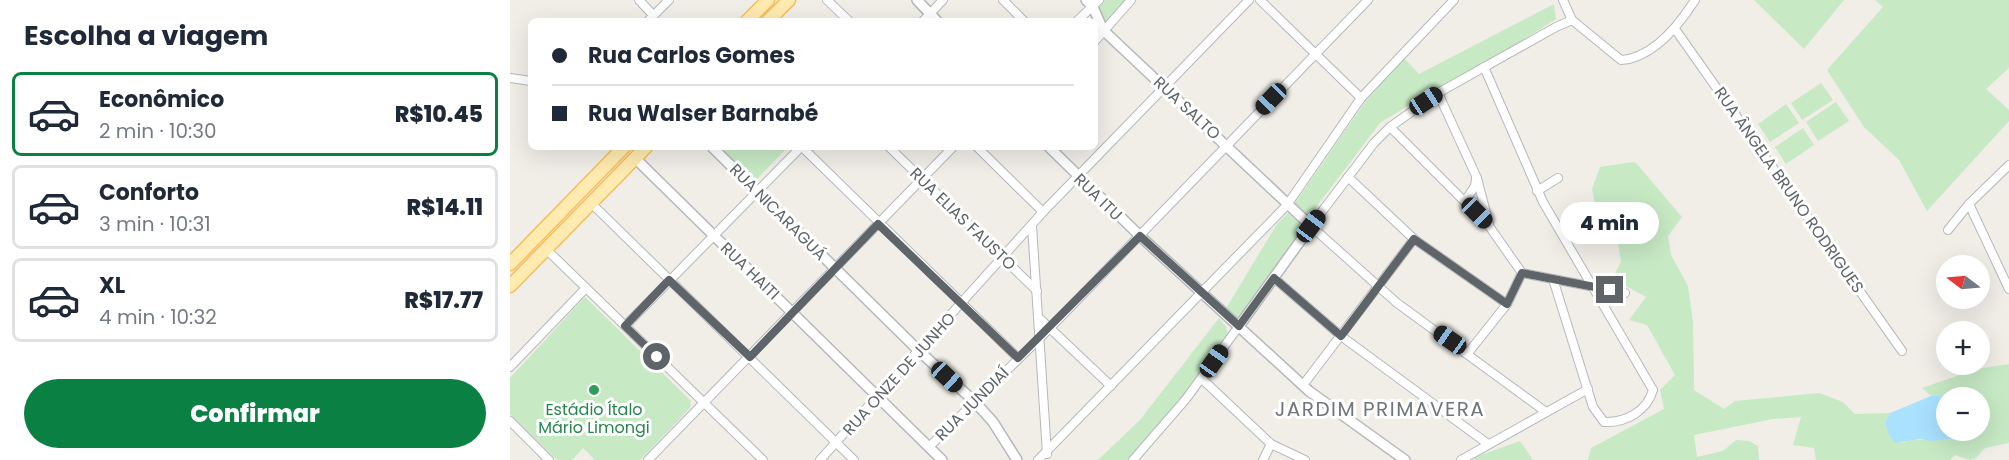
<!DOCTYPE html>
<html lang="pt">
<meta charset="utf-8">
<style>
body{margin:0;font-family:Poppins,sans-serif;background:#f6f6f7;color:#1f2937;height:100vh;display:flex;flex-direction:column;font-size:22px;white-space:nowrap}
*{box-sizing:border-box;margin:0}
p{font-size:20px;color:#747a83}
.icon{flex:none;width:33px;height:33px;fill:none;stroke:currentColor;stroke-width:2;stroke-linecap:round;stroke-linejoin:round}
.map{position:relative;flex:1;overflow:hidden}
.side{display:flex;flex-direction:column;background:#fff;width:510px}
.side>*{flex:none}
.guide{position:absolute;left:18px;top:18px;width:570px;height:132px;border-radius:9px;box-shadow:0 6px 24px #0002;display:grid;align-content:center;height:132px;padding:0 24px;background:#fff}
.needle{width:39px;rotate:286deg}
.controls{position:absolute;left:1426px;top:255px;display:grid;gap:12px}
.controls a{display:grid;place-items:center;width:54px;height:54px;border-radius:50%;background:#fff;box-shadow:0 6px 24px #0002;font-size:30px}
.end{position:absolute;width:27px;height:27px;margin:-14px;border:8px solid #5f6468;background:#fff;box-shadow:0 0 0 3px #fff}
.from{border-radius:50%}
.bubble{position:absolute;height:42px;border-radius:21px;background:#fff;box-shadow:0 6px 24px #0002;font-size:20px;font-weight:800;line-height:42px;text-align:center}
.car{position:absolute;width:18px;height:36px;margin:-18px -9px;border-radius:8px;box-shadow:0 0 4px 2px #0007;background:linear-gradient(#222 24%,#8ab4d8 0 40%,#222 0 76%,#8ab4d8 0 86%,#222 0)}
.guide b{display:flex;align-items:center;gap:21px;height:57px;font-size:22px}
.guide b+b{border-top:2px solid #e0e1e3}
.guide i{width:15px;height:15px;background:#1f2937}
ul{padding:0;list-style:none}
li{display:flex;align-items:center;gap:18px;height:84px;margin:0 12px 9px;padding:0 12px;border:3px solid #e0e1e3;border-radius:9px}
li div{flex:1}
li b{display:block;font-size:22px}
li em{font-style:normal;font-weight:800}
li.selected{border-color:#0b8043}
li>.icon{width:54px;height:54px;stroke-width:1.5}
h2{padding:0 24px;font-size:27px;line-height:72px}
.primary-button{display:flex;gap:12px;margin-top:auto;padding:12px 24px}
.primary-button a{flex:1;height:69px;border-radius:36px;background:#0b8043;color:#fff;font-size:24px;font-weight:800;line-height:69px;text-align:center}
main{display:flex;flex:1;min-height:0}
.map>svg:first-child{display:block}
</style>
<main>
<section class="side">
<h2>Escolha a viagem</h2>
<ul>
<li class="selected"><svg class="icon" aria-label="car" viewBox="0 0 24 24"><path d="M5 17H2v-5l4-1 3-4h7l3 4 3 1v5h-3M9 17h6M6 11h13"/><circle cx="7" cy="17" r="2"/><circle cx="17" cy="17" r="2"/></svg><div><b>Econômico</b><p>2 min · 10:30</p></div><em>R$10.45</em></li>
<li><svg class="icon" aria-label="car" viewBox="0 0 24 24"><path d="M5 17H2v-5l4-1 3-4h7l3 4 3 1v5h-3M9 17h6M6 11h13"/><circle cx="7" cy="17" r="2"/><circle cx="17" cy="17" r="2"/></svg><div><b>Conforto</b><p>3 min · 10:31</p></div><em>R$14.11</em></li>
<li><svg class="icon" aria-label="car" viewBox="0 0 24 24"><path d="M5 17H2v-5l4-1 3-4h7l3 4 3 1v5h-3M9 17h6M6 11h13"/><circle cx="7" cy="17" r="2"/><circle cx="17" cy="17" r="2"/></svg><div><b>XL</b><p>4 min · 10:32</p></div><em>R$17.77</em></li>
</ul>
<div class="primary-button"><a>Confirmar</a></div>
</section>
<div class="map">
<svg width="1499" height="460" viewBox="0 0 1499 460">
<rect width="100%" height="100%" fill="#f1eee8"/>
<g fill="#c7e9c4">
<path d="M589,0H621L593,30L583,7Z"/>
<path d="M1244,0H1334L1294,49Z"/>
<path d="M1365,0H1499V68L1476,89L1499,110V121L1417,211L1389,160L1354,127L1317,70L1373,7Z"/>
<path d="M1044,4L1046,19L986,57L919,93L870,123L798,218L783,206L855,102L894,58L909,74Z"/>
<path d="M1311,83L1323,100L1292,120L1281,103Z"/>
<path d="M1326,102L1339,121L1308,141L1296,122Z"/>
<path d="M1276,104L1289,123L1260,142L1248,124Z"/>
<path d="M1293,128L1304,145L1276,164L1265,147Z"/>
<path d="M210,147H278L245,181Z"/>
<path d="M1123,162L1126,163L1172,217L1158,236L1161,255L1178,286L1183,322L1184,390L1214,409L1225,401L1309,393L1333,402L1345,414L1380,413L1375,422L1391,443C1408,437 1425,442 1443,439L1447,434L1446,431L1470,430V398H1437V400L1433,396H1421L1412,388L1467,369L1499,364V443L1475,448L1466,458L1460,460L1445,455L1440,460H1306L1304,448L1283,445L1291,417L1263,419L1184,435L1187,457L1213,451L1226,440L1239,441L1248,446L1249,460H1078L1081,448L1154,409L1150,390L1165,375L1137,325L1119,320L1136,297L1114,285L1105,273L1111,262L1106,230L1087,215L1082,189L1090,167Z"/>
<path d="M778,213L791,225V233L731,317L725,318L715,310L767,224Z"/>
<path d="M75,297L181,401L180,408L130,460H85L73,448L62,460H47L0,414V378Z"/>
<path d="M709,318L716,327L718,336C687,379 656,422 618,460H588L630,420Z"/>
<path d="M1010,441L1023,460H963L968,456Z"/>
</g>
<path fill="#aae1ff" d="M1421,396H1433L1437,400V430L1446,431L1447,434L1443,439L1421,441L1410,439L1385,443L1379,435L1375,422L1380,413Z"/>
<g fill="none" stroke-linecap="round" stroke-linejoin="round">
<g stroke="#b5b8bc" stroke-width="10">
<g id="minor">
<path d="M129,0L143,15"/>
<path d="M317,0L339,21"/>
<path d="M493,0L514,21"/>
<path d="M750,0L851,98"/>
<path d="M1053,0L1062,20L1111,60C1143,58 1169,25 1185,0"/>
<path d="M138,21L159,0"/>
<path d="M413,21L433,0"/>
<path d="M567,21L589,0"/>
<path d="M1165,29L1392,351"/>
<path d="M585,41L621,0"/>
<path d="M974,67L1033,202L1143,390C1137,411 1116,423 1094,422L1083,407L1043,279"/>
<path d="M0,78L21,81"/>
<path d="M928,93L967,178L979,224"/>
<path d="M880,127L979,226L1012,273"/>
<path d="M292,147L508,358"/>
<path d="M379,147L527,291"/>
<path d="M467,147L533,212"/>
<path d="M838,177L904,239L997,304"/>
<path d="M1027,191L1048,178"/>
<path d="M955,201L965,186L966,179"/>
<path d="M81,203L344,460"/>
<path d="M1459,204L1499,289"/>
<path d="M522,226L537,454"/>
<path d="M1438,230L1459,204L1499,165"/>
<path d="M36,249L253,460"/>
<path d="M1012,273L1115,293"/>
<path d="M764,278L831,336L978,444"/>
<path d="M528,317L601,386"/>
<path d="M115,326L291,147"/>
<path d="M958,353L997,304L1012,273"/>
<path d="M0,367L76,288"/>
<path d="M692,379L761,444L795,460"/>
<path d="M793,385L904,239"/>
<path d="M1036,412L887,303L801,226L864,143L880,127L928,93L1046,27L1062,20"/>
<path d="M0,421L39,460"/>
<path d="M419,447L539,329L858,0"/>
<path d="M138,460L443,147"/>
<path d="M310,460L533,212L739,0"/>
<path d="M528,460L777,205L851,98L944,0"/>
<path d="M623,460L676,399L729,326"/>
<path d="M753,460L761,444"/>
<path d="M951,460L1078,389"/>
</g>
</g>
<g stroke="#b5b8bc" stroke-width="12">
<g id="tertiary">
<path d="M407,0L427,21"/>
<path d="M576,0L583,7L593,30L801,226L729,326"/>
<path d="M202,147L409,351L465,402L483,422L507,460"/>
<path d="M539,147L630,236L799,391L895,460"/>
<path d="M125,158L432,460"/>
</g>
</g>
<g stroke="#f7be5b" stroke-width="15">
<g id="primary">
<path d="M237,21L258,0"/>
<path d="M258,21L279,0"/>
<path d="M0,264L114,147"/>
<path d="M0,286L136,147"/>
</g>
</g>
<use href="#minor" stroke="#fff" stroke-width="8"/>
<use href="#tertiary" stroke="#fff" stroke-width="9"/>
<use href="#primary" stroke="#ffebaf" stroke-width="12"/>
</g>
<g fill="none" stroke-linecap="round" stroke-linejoin="round">
<path stroke="#5f6468" stroke-width="8" d="M147,357L115,326L159,280L240,357L368,224L508,358L630,236L729,326L764,278L831,336L904,239L997,304L1012,273L1100,290"/>
</g>
<circle fill="#2e9e5b" stroke="#fff" stroke-width="2" cx="84" cy="390" r="6"/>
<g text-anchor="middle" dominant-baseline="central" stroke-width="6" stroke-linejoin="round" paint-order="stroke">
<g font-size="16" fill="#5f6468" stroke="#fff">
<text transform="translate(677 108) rotate(43)">RUA SALTO</text>
<text transform="translate(1279 190) rotate(55)">RUA ÂNGELA BRUNO RODRIGUES</text>
<text transform="translate(588 197) rotate(44)">RUA ITU</text>
<text transform="translate(268 212) rotate(45)">RUA NICARAGUÁ</text>
<text transform="translate(453 219) rotate(44)">RUA ELIAS FAUSTO</text>
<text transform="translate(240 271) rotate(44)">RUA HAITI</text>
<text transform="translate(389 374) rotate(-48)">RUA ONZE DE JUNHO</text>
<text transform="translate(462 404) rotate(-45)">RUA JUNDIAÍ</text>
</g>
<g font-size="16" fill="#27864d" stroke="#fff">
<text x="84" y="409">Estádio Ítalo<tspan x="84" dy="18">Mário Limongi</tspan></text>
</g>
<g font-size="20" letter-spacing="1.5" fill="#70767a" stroke="#fff">
<text x="870" y="409">JARDIM PRIMAVERA</text>
</g>
</g>
</svg>
<div class="controls">
<a><svg class="needle" viewBox="-14 -14 28 28"><path d="M0-13l5 13h-10z" fill="#e53935"/><path d="M0 13l5-13h-10z" fill="#747a83"/></svg></a>
<a>+</a>
<a>−</a>
</div>
<i class="end from" style="left:147px;top:357px"></i>
<i class="end" style="left:1100px;top:290px"></i>
<div class="bubble" style="left:1050px;top:202px;width:99px">4 min</div>
<i class="car" style="left:761px;top:99px;rotate:224deg"></i>
<i class="car" style="left:916px;top:101px;rotate:57deg"></i>
<i class="car" style="left:967px;top:213px;rotate:135deg"></i>
<i class="car" style="left:801px;top:226px;rotate:37deg"></i>
<i class="car" style="left:940px;top:340px;rotate:305deg"></i>
<i class="car" style="left:704px;top:361px;rotate:35deg"></i>
<i class="car" style="left:437px;top:377px;rotate:133deg"></i>
<div class="guide">
<b><i class="from"></i>Rua Carlos Gomes</b>
<b><i></i>Rua Walser Barnabé</b>
</div>
</div>
</main>
